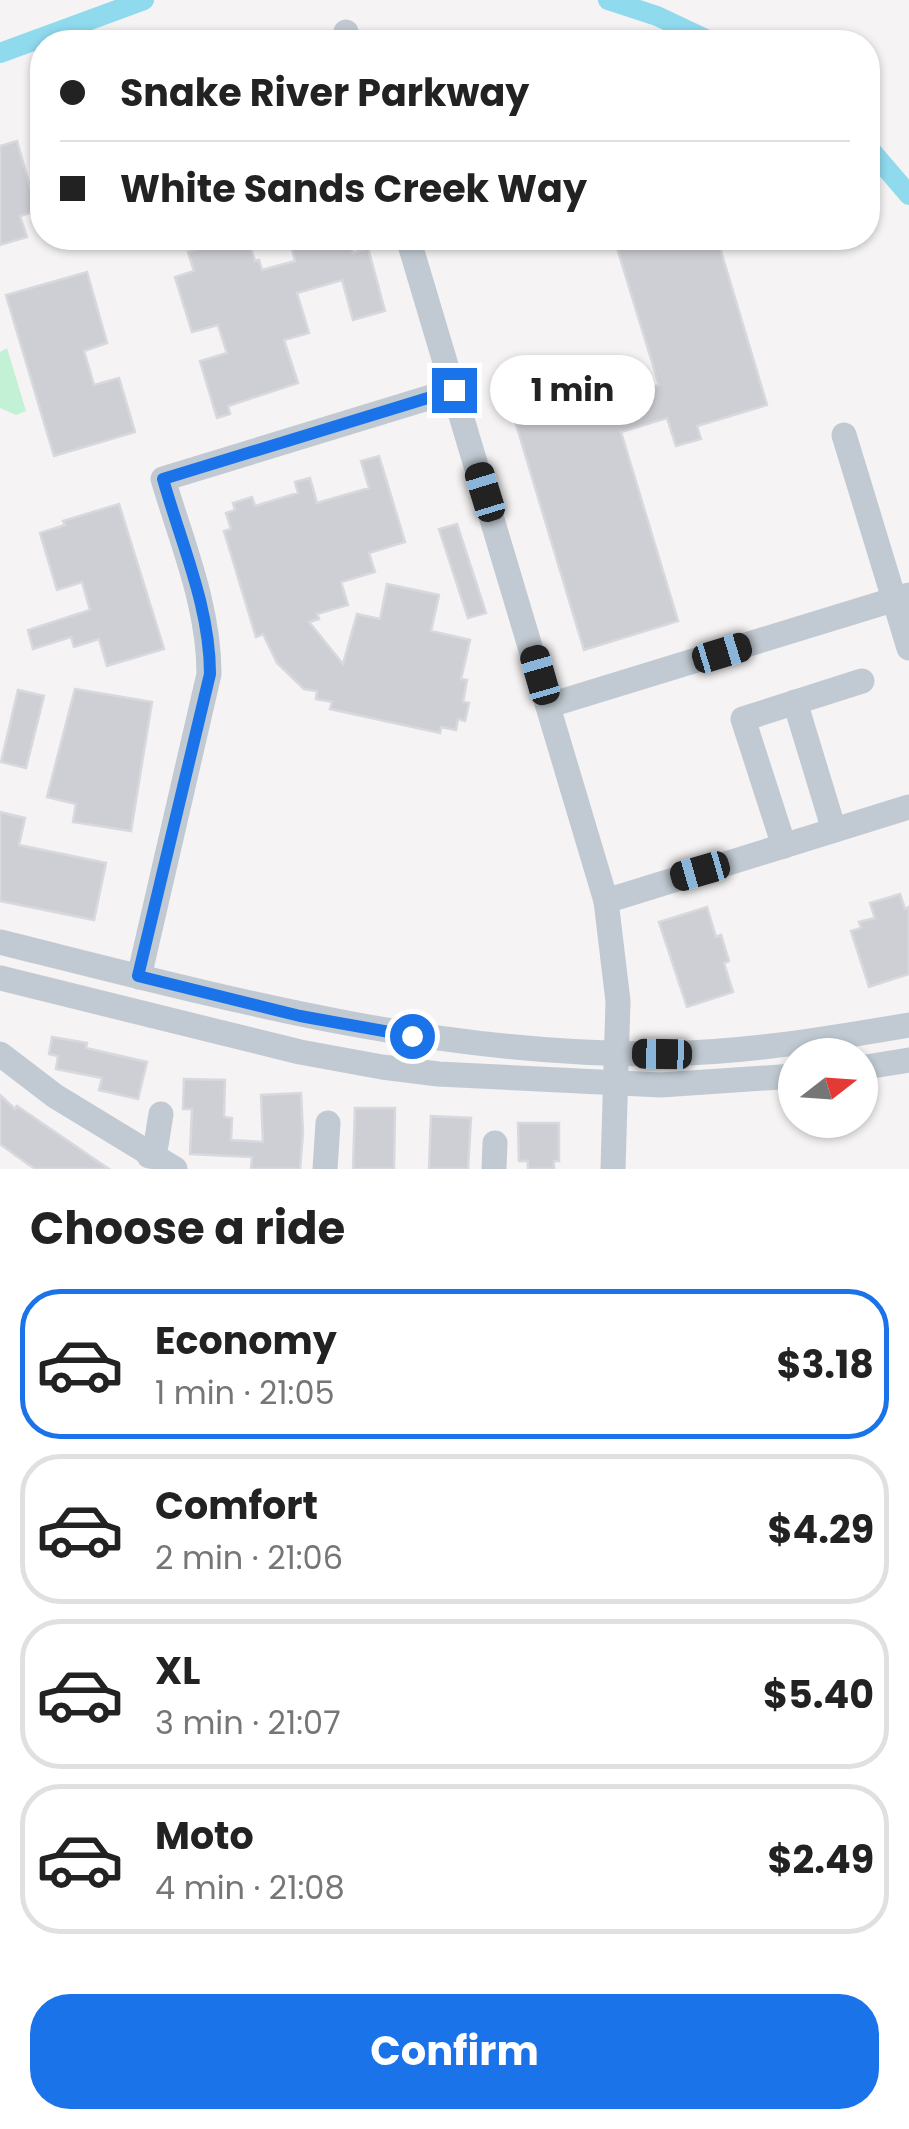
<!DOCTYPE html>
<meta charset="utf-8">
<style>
body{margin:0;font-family:Poppins,sans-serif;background:#f6f6f6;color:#222;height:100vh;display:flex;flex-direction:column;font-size:38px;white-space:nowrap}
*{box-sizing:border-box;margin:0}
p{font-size:32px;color:#767676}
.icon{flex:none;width:55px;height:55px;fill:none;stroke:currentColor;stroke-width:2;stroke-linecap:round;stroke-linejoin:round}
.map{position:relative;height:1169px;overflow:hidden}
.panel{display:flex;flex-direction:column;background:#fff;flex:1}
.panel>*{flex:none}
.guide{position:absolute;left:30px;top:30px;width:850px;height:220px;border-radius:40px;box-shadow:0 2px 8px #0004;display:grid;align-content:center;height:220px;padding:0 30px;background:#fff}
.needle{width:65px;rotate:73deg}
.buttons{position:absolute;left:778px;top:1038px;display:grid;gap:20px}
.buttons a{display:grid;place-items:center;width:100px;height:100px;border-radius:50%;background:#fff;box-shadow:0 2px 8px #0004;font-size:50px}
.end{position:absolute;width:45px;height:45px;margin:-22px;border:12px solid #1a73e8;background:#fff;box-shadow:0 0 0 5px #fff}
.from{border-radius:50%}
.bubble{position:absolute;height:70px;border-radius:35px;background:#fff;box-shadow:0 2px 8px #0004;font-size:32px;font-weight:700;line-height:70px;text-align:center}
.car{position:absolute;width:30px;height:60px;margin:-30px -15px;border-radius:12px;box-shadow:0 0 8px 2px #0007;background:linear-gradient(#222 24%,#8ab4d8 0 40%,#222 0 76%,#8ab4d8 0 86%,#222 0)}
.guide b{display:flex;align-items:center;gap:35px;height:95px;font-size:38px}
.guide b+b{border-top:2px solid #e0e0e0}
.guide i{width:25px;height:25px;background:#222}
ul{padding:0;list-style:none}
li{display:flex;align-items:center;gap:30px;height:150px;margin:0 20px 15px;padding:0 10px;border:5px solid #e0e0e0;border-radius:40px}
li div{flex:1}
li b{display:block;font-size:38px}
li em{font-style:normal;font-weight:700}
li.selected{border-color:#1a73e8}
li>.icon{width:90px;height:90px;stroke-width:1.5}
h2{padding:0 30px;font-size:45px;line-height:120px}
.button{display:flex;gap:20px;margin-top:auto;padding:20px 30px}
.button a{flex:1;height:115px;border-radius:40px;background:#1a73e8;color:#fff;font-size:40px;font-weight:700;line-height:115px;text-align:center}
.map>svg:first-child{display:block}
</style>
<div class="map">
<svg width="909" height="1169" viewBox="0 0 909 1169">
<rect width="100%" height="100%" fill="#f5f3f3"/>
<path fill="#c3f1d5" d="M7,348L26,411L16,415L0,408V352Z"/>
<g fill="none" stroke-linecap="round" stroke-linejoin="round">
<g stroke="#90daee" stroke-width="20">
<path d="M608,0L657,16L712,42"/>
<path d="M0,53L144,0"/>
<path d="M868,147L909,195"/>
</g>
</g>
<g fill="#cdcfd5" stroke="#d7d9de" stroke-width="2.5">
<path d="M17,141L37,211L20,216L27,237L0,245V146Z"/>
<path d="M233,238H247L255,261L259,260L262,270L295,261L292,249L310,243L308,238H348L353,253L368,248L385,311L353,320L342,280L297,293L309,333L284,340L298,383L228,406L230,414L217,418L200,361L227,353L218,325L192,332L175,277L194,271L188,252Z"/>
<path d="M614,238H717L767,405L697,426L701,439L676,446L667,418L621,432L678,621L584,650L513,414L582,393L578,379L602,372L610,400L659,385Z"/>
<path d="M87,272L107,343L84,351L94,385L119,378L135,432L54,456L6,295Z"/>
<path d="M379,456L405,542L369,553L375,572L341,582L348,605L317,614L319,619L309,622L343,664L357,614L380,619L387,584L439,595L431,631L470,640L461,679L467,680L463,702L469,703L465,721L458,719L456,730L441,727L440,733L330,709L332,702L316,699L317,691L304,689L277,663L263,634L256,637L224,531L231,529L226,513L235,510L233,503L252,497L255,506L298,493L295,482L310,478L317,503L369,488L361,461Z"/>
<path d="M119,504L164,649L107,666L99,639L74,647L71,637L33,649L28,630L90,610L82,582L57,590L40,533L65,525L63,521Z"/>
<path d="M457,524L486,613L468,618L439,529Z"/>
<path d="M75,689L152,702L131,831L73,822L76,804L47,797Z"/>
<path d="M18,690L44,696L26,768L1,762Z"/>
<path d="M0,812L25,818L19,845L106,863L94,920L0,901Z"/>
<path d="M900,894L905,909L909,907V974L869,987L851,931L861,928L859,922L875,918L870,903Z"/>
<path d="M707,907L716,937L721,935L729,961L724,963L733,992L687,1007L659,922Z"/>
<path d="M52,1037L87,1043L86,1048L147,1062L138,1099L99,1090L102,1078L56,1069L58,1056L49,1054Z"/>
<path d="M184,1079L225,1080L224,1117L232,1118L231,1140L263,1142L261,1095L301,1093L303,1132L300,1169H251L252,1157L190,1154L192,1109H183Z"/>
<path d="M0,1095L15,1109L17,1106L109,1169H36L29,1165L0,1144Z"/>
<path d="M355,1108H395L394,1169H353Z"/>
<path d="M431,1116L471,1118L468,1169H429Z"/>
<path d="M518,1123H559V1161H554V1169H528V1161H519Z"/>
</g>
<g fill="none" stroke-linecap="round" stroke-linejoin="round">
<g stroke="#c1cad2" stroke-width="25">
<path d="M346,32L349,42"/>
<path d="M408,238L606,901L618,1001L613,1169"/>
<path d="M844,435L909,648"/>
<path d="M795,702L834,830"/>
<path d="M550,705L909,595"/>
<path d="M784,846L743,719L862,681"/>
<path d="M606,901L909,807"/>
<path d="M0,942C221,997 429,1055 659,1054C743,1053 827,1039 909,1025"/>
<path d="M139,977L209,674C209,606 182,543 163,479L454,390"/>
<path d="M0,978L300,1052L382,1067L438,1074L661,1085L795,1076"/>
<path d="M0,1054L55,1096L175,1169"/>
<path d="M860,1068L909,1060"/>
<path d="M149,1156L156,1145L161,1114"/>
<path d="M325,1169L328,1123"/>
<path d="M494,1169L495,1143"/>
</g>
</g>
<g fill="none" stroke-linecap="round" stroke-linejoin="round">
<path stroke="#1a73e8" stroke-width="12" d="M412,1036L300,1016L138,976L210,674C210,607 181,543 163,479L454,390"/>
</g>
</svg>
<div class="buttons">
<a><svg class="needle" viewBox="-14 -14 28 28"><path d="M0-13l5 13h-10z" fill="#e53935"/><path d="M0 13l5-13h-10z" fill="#767676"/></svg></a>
</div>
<i class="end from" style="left:412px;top:1036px"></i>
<i class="end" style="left:454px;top:390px"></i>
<div class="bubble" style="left:490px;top:355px;width:165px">1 min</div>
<i class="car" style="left:485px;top:492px;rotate:343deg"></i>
<i class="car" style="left:722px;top:653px;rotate:73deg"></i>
<i class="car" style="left:540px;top:675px;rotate:344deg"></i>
<i class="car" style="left:700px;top:871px;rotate:254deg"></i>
<i class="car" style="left:662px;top:1054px;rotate:271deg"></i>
<div class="guide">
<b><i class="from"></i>Snake River Parkway</b>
<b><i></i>White Sands Creek Way</b>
</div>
</div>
<section class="panel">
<h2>Choose a ride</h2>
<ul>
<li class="selected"><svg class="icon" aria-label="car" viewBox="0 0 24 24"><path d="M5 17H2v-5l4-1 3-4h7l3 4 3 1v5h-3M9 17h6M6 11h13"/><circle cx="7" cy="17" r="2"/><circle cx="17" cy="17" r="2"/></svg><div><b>Economy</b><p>1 min · 21:05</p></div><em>$3.18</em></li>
<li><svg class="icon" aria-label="car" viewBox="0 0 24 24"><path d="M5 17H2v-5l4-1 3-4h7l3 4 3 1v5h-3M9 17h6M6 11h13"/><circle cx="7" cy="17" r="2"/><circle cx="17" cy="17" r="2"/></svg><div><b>Comfort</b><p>2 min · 21:06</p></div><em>$4.29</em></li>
<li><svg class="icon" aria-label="car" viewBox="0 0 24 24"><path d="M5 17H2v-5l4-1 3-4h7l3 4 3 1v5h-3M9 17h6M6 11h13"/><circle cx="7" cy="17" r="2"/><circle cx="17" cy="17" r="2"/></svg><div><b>XL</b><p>3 min · 21:07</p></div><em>$5.40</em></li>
<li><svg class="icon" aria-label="car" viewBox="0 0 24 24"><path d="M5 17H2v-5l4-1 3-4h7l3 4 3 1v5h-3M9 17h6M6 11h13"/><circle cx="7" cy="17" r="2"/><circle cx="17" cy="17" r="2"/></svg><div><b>Moto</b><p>4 min · 21:08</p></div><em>$2.49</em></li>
</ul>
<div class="button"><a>Confirm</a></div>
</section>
